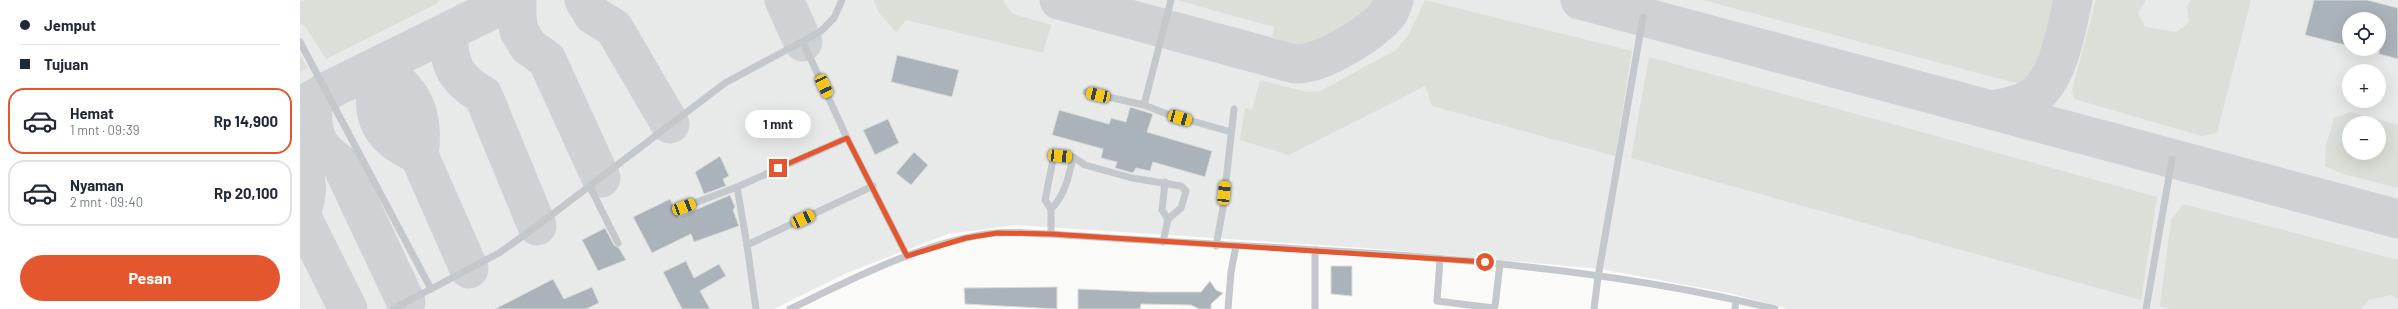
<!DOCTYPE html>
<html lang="id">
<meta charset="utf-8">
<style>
body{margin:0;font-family:Barlow,sans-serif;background:#f6f6f7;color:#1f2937;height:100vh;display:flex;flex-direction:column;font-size:15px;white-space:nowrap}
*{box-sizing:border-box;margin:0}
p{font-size:13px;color:#747a83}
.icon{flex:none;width:22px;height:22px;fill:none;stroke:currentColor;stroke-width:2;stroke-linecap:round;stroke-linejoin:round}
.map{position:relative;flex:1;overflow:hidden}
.drawer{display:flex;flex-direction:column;background:#fff;width:300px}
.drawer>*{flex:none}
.guide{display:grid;align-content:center;height:88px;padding:0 20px;background:#fff}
.controls{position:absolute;left:2042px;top:12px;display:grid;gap:8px}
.controls a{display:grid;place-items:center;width:44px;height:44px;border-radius:50%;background:#fff;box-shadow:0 4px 16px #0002;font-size:20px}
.end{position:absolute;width:18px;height:18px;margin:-9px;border:5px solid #e4572e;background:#fff;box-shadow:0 0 0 2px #fff}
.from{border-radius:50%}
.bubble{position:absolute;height:28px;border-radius:14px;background:#fff;box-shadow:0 4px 16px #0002;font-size:13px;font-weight:700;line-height:28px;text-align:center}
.car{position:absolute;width:12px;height:24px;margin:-12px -6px;border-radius:5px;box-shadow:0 0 3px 1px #0007;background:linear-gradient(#f5c518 24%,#345 0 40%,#f5c518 0 76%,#345 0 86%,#f5c518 0)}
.guide b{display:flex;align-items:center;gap:14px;height:38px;font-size:15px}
.guide b+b{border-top:1px solid #e0e1e3}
.guide i{width:10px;height:10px;background:#1f2937}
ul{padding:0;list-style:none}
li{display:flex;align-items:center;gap:12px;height:66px;margin:0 8px 6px;padding:0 12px;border:2px solid #e0e1e3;border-radius:16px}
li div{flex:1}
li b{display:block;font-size:15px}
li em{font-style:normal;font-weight:700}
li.selected{border-color:#e4572e}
li>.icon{width:36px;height:36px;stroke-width:1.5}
.button{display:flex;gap:8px;margin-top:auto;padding:8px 20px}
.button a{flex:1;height:46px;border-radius:24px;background:#e4572e;color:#fff;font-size:16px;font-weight:700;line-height:46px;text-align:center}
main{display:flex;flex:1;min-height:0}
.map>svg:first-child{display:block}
</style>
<main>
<section class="drawer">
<div class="guide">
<b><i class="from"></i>Jemput</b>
<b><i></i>Tujuan</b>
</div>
<ul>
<li class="selected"><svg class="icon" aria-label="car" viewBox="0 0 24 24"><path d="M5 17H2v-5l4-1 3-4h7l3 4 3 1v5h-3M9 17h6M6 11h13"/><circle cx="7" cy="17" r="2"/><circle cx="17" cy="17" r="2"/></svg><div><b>Hemat</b><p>1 mnt · 09:39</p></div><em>Rp 14,900</em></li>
<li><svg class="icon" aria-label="car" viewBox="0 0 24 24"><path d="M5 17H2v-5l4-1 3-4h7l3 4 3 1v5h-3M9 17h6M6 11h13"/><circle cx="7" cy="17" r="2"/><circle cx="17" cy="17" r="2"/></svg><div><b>Nyaman</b><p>2 mnt · 09:40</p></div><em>Rp 20,100</em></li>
</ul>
<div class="button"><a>Pesan</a></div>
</section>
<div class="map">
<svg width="2098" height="309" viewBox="0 0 2098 309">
<rect width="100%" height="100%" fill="#fafaf8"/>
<path fill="#e8e9e9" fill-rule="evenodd" d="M0,0H2098V309H1488L1429,293L1301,269L1066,248L716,225L648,234L549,272L474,309H0ZM2049,19H2079V49H2049ZM2049,71H2079V101H2049ZM2049,123H2079V153H2049Z"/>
<g fill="#dadfd7" fill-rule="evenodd">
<path d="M6,0H139L136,4L26,59L5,26L0,24V2Z"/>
<path d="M574,0H702L713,14L751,25L743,53L606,20L596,32L579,13Z"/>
<path d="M877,0H1076C1064,22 1036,37 1016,51L972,37L974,27Z"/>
<path d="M1125,0L1332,51L1315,156L1132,106L1125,86L989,155L940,140L945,108L952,110L960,80L1006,92L1020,91L1096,50L1109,34Z"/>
<path d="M1403,0H1765L1750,54L1742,68L1723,85Z"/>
<path d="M1796,0H1846L1838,13L1845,27L1877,32L1889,22L1887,6L1891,0H1951L1917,133L1902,136L1774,99L1772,90Z"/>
<path d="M0,56L8,68L0,72Z"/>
<path d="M1349,57L1857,197L1841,300L1331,158Z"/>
<path d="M2050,112L2098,125V188L2043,174L2025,166L2026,145L2034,118ZM2049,123H2079V153H2049Z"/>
<path d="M1883,204L2098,260V299L2091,295L2069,300L2061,309H1870L1860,306L1871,220Z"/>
</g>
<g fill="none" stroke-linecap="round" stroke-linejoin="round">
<g stroke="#ced2d4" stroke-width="39">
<path d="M217,0V17L219,31L228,46L247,60L301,178"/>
<path d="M284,0L293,15L314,28L370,124"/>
<path d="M484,0L503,42"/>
<path d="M759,0L995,64C1020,66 1072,33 1088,14C1091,10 1092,5 1094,0"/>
<path d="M1280,0L2098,219"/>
<path d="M148,32C149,65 154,78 183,95L237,226"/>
<path d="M13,100C11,131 14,147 41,164L106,302"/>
<path d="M0,107L27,91L212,0"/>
<path d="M1692,110C1707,107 1720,105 1733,97C1759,79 1766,29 1773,0"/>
<path d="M119,155C125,111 113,93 79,66C71,113 73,134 119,155L169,269"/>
<path d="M0,163C9,180 8,196 1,213"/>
<path d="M0,213L48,309"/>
</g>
</g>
<g fill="#aab3b9" stroke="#dcdcda">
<path d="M2014,0H2067L2098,8V59L2079,54V19H2049V46L2005,35Z"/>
<path d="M597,55L659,70L652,97L591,82Z"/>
<path d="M830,107L853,114L847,132L912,151L905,177L853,162L850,171L836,168L833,173L815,168L817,162L801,158L803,149L752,135L759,110L809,124L811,118L826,122Z"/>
<path d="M588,119L599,143L575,155L563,130Z"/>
<path d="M614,152L628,165L611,185L596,173Z"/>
<path d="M420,156L429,176L423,179L426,186L404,194L395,172Z"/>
<path d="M430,195L435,207L433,210L439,226L394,242L391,234L352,253L333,217L370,199L379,217Z"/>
<path d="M305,228L314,245L319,248L326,260L298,271L282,240Z"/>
<path d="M386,261L394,278L419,264L426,276L400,291L410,309H382L363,272Z"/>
<path d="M1031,266H1052V296L1031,294Z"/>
<path d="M253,279L264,299L292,287L299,303L286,309H195Z"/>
<path d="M910,281L916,290L923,293L911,304V309H899L891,305L841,304L840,309H778V289L849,292H901Z"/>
<path d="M757,287V309L665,304L664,288Z"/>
</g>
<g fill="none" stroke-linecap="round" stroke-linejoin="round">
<g stroke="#c3c8cc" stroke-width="7">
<path d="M0,42L131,289L93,309"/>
<path d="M503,42L547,138L607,256"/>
<path d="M786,92L844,105L867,114L931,132"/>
<path d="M844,105L871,0"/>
<path d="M865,182L862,210L868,219"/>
<path d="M290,187L318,243"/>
<path d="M384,207L437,187"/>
<path d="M751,209L745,200L753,160L760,156L773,157L785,165L832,178L881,186L886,191L881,208L868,219L863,242"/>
<path d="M751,234V209C765,196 769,175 773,157"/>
<path d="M447,245L437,187L547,138"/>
<path d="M916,246L923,208L934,109"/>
<path d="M1015,250V309"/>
<path d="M1140,259L1137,301L1193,308L1195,306L1200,264"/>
<path d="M131,289L199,253L237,226L425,83L520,32L534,18L542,0"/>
<path d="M456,309L447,245L573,186"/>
<path d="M490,309C552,279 627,240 696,233C714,231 733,234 751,234C992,252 1239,251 1475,309"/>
<path d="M928,309L931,272L936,246"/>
<path d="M1294,309L1298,277L1343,17"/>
<path d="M1435,309L1436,300"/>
<path d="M1846,309L1872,159"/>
</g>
</g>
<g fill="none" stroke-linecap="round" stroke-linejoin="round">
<path stroke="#e4572e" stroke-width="5" d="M478,168L547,138L607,256L666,238L697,233L751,234L1185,262"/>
</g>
</svg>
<div class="controls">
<a><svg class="icon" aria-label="locate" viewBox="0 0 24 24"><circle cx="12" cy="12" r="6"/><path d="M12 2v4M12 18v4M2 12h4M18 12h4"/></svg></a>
<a>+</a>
<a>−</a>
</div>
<i class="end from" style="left:1185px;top:262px"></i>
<i class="end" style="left:478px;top:168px"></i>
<div class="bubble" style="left:445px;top:110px;width:66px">1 mnt</div>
<i class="car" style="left:524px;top:86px;rotate:155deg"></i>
<i class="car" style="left:798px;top:95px;rotate:283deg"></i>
<i class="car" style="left:880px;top:118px;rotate:106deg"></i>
<i class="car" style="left:760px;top:156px;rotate:95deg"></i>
<i class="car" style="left:924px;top:193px;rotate:6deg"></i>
<i class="car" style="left:384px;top:207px;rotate:69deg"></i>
<i class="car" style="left:503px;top:219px;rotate:65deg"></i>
</div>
</main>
